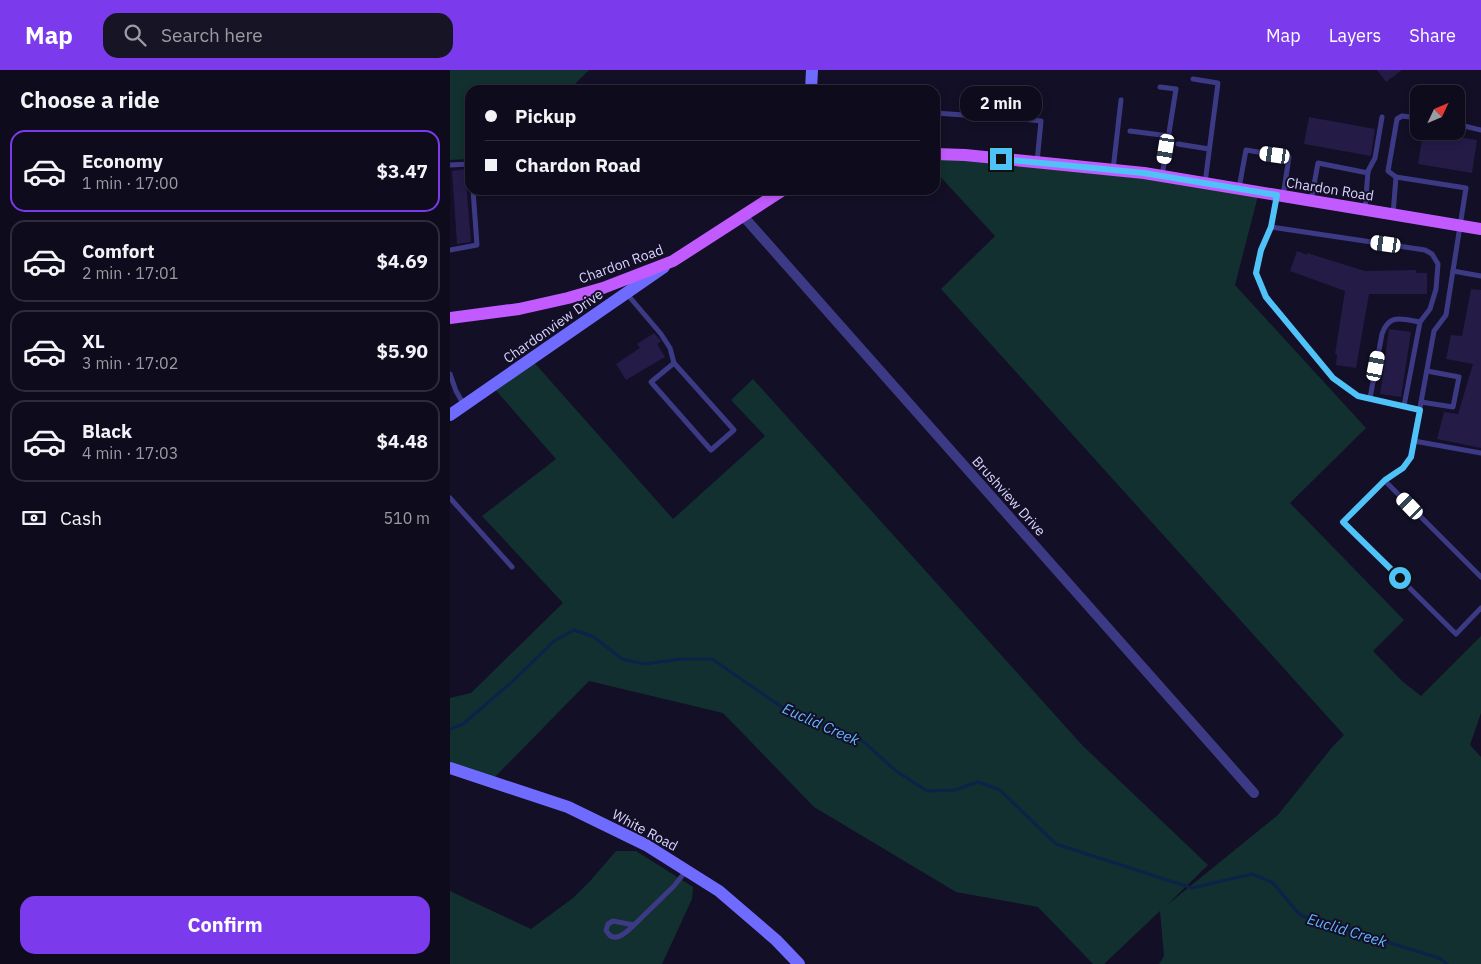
<!DOCTYPE html>
<meta charset="utf-8">
<style>
body{margin:0;font-family:"IBM Plex Sans",sans-serif;background:#171425;color:#f1f3f6;height:100vh;display:flex;flex-direction:column;font-size:19px;white-space:nowrap}
*{box-sizing:border-box;margin:0}
p{font-size:16px;color:#9b9ba3}
.icon{flex:none;width:28px;height:28px;fill:none;stroke:currentColor;stroke-width:2;stroke-linecap:round;stroke-linejoin:round}
.map{position:relative;flex:1;overflow:hidden}
.sheet{display:flex;flex-direction:column;background:#0e0b1c;width:450px}
.sheet>*{flex:none}
.top-card{position:absolute;left:15px;top:15px;width:475px;height:110px;border-radius:15px;box-shadow:0 2px 8px #0003,0 0 0 1px #2e2b3b;display:grid;align-content:center;height:110px;padding:0 20px;background:#0e0b1c}
.needle{width:32px;rotate:46deg}
.fabs{position:absolute;left:960px;top:15px;display:grid;gap:10px}
.fabs a{display:grid;place-items:center;width:55px;height:55px;border-radius:10px;background:#0e0b1c;box-shadow:0 2px 8px #0003,0 0 0 1px #2e2b3b;font-size:25px}
.end{position:absolute;width:22px;height:22px;margin:-11px;border:6px solid #4fc3f7;background:#111;box-shadow:0 0 0 2px #111}
.from{border-radius:50%}
.bubble{position:absolute;height:35px;border-radius:15px;background:#0e0b1c;box-shadow:0 2px 8px #0003,0 0 0 1px #2e2b3b;font-size:16px;font-weight:700;line-height:35px;text-align:center}
.car{position:absolute;width:15px;height:30px;margin:-15px -8px;border-radius:6px;box-shadow:0 0 4px 1px #0007;background:linear-gradient(#fff 24%,#345 0 40%,#fff 0 76%,#345 0 86%,#fff 0)}
.top-card b{display:flex;align-items:center;gap:18px;height:48px;font-size:19px}
.top-card b+b{border-top:1px solid #2e2b3b}
.top-card i{width:12px;height:12px;background:#f1f3f6}
ul{padding:0;list-style:none}
li{display:flex;align-items:center;gap:15px;height:82px;margin:0 10px 8px;padding:0 10px;border:2px solid #2e2b3b;border-radius:15px}
li div{flex:1}
li b{display:block;font-size:19px}
li em{font-style:normal;font-weight:700}
li.active{border-color:#7c3aed}
li>.icon{width:45px;height:45px;stroke-width:1.5}
h2{padding:0 20px;font-size:22px;line-height:60px}
.pay{display:flex;align-items:center;gap:12px;height:55px;padding:0 20px;font-size:19px}
.pay p{margin-inline-start:auto}
.action{display:flex;gap:10px;margin-top:auto;padding:10px 20px}
.action a{flex:1;height:58px;border-radius:15px;background:#7c3aed;color:#fff;font-size:20px;font-weight:700;line-height:58px;text-align:center}
header{display:flex;align-items:center;gap:30px;box-sizing:border-box;height:70px;padding:0 25px;background:#7c3aed;color:#fff}
header strong{font-size:24px}
nav{display:flex;gap:28px;margin-inline-start:auto;font-size:18px}
.search{width:350px;height:45px;background:#171425;display:flex;align-items:center;gap:12px;box-sizing:border-box;padding:0 18px;border-radius:15px;color:#9b9ba3;font-size:19px}
main{display:flex;flex:1;min-height:0}
.map>svg:first-child{display:block}
</style>
<header>
<strong>Map</strong>
<div class="search"><svg class="icon" aria-label="search" viewBox="0 0 24 24"><circle cx="10" cy="10" r="6"/><path d="M15 15l6 6"/></svg>Search here</div>
<nav><a>Map</a><a>Layers</a><a>Share</a></nav>
</header>
<main>
<section class="sheet">
<h2>Choose a ride</h2>
<ul>
<li class="active"><svg class="icon" aria-label="car" viewBox="0 0 24 24"><path d="M5 17H2v-5l4-1 3-4h7l3 4 3 1v5h-3M9 17h6M6 11h13"/><circle cx="7" cy="17" r="2"/><circle cx="17" cy="17" r="2"/></svg><div><b>Economy</b><p>1 min · 17:00</p></div><em>$3.47</em></li>
<li><svg class="icon" aria-label="car" viewBox="0 0 24 24"><path d="M5 17H2v-5l4-1 3-4h7l3 4 3 1v5h-3M9 17h6M6 11h13"/><circle cx="7" cy="17" r="2"/><circle cx="17" cy="17" r="2"/></svg><div><b>Comfort</b><p>2 min · 17:01</p></div><em>$4.69</em></li>
<li><svg class="icon" aria-label="car" viewBox="0 0 24 24"><path d="M5 17H2v-5l4-1 3-4h7l3 4 3 1v5h-3M9 17h6M6 11h13"/><circle cx="7" cy="17" r="2"/><circle cx="17" cy="17" r="2"/></svg><div><b>XL</b><p>3 min · 17:02</p></div><em>$5.90</em></li>
<li><svg class="icon" aria-label="car" viewBox="0 0 24 24"><path d="M5 17H2v-5l4-1 3-4h7l3 4 3 1v5h-3M9 17h6M6 11h13"/><circle cx="7" cy="17" r="2"/><circle cx="17" cy="17" r="2"/></svg><div><b>Black</b><p>4 min · 17:03</p></div><em>$4.48</em></li>
</ul>
<div class="pay"><svg class="icon" aria-label="cash" viewBox="0 0 24 24"><path d="M3 7h18v10H3z"/><circle cx="12" cy="12" r="2"/></svg>Cash<p>510 m</p></div>
<div class="action"><a>Confirm</a></div>
</section>
<div class="map">
<svg width="1031" height="894" viewBox="0 0 1031 894">
<rect width="100%" height="100%" fill="#130f26"/>
<g fill="#12302f">
<path d="M0,0H139L119,20H20V89L0,90Z"/>
<path d="M485,84L809,122L785,215L916,358L840,433L954,550L923,581L952,611L971,626L1031,566V643L1020,675L1031,687V894H709L714,886L710,841L654,894H643L588,837L506,822L364,737L273,643L139,611L41,711L0,698V628L21,623L113,533L32,446L106,389L42,316L81,289L223,449L315,366L281,330L303,309L632,675L758,795L717,835L828,745L883,676L894,665L491,219L545,166L485,101Z"/>
<path d="M166,781H186L243,817L242,829L212,894H0V821L81,859L123,828L141,810Z"/>
</g>
<g fill="none" stroke-linecap="round" stroke-linejoin="round">
<path stroke="#0c2248" stroke-width="3" d="M0,659L13,654L63,611L104,571L124,560L144,567L172,589L194,594L230,589H262L342,644L376,655L413,671L446,701L477,721L505,720L528,712L550,720L606,774L742,818L802,804L822,812L850,845L989,888L997,894"/>
</g>
<g fill="#241b47">
<path d="M927,0H952L936,12Z"/>
<path d="M859,47L925,59L921,86L854,74Z"/>
<path d="M973,62L1027,70L1022,103L968,94Z"/>
<path d="M15,99L21,172L7,174L2,101Z"/>
<path d="M847,181L857,185V183L915,201L966,200V203H977V224H919L906,298L886,295L887,284H885L895,221L840,201Z"/>
<path d="M1021,219L1031,220V378L987,369L994,342L1008,344L1023,294L996,289L1001,265L1012,266Z"/>
<path d="M939,259L961,262L951,327L930,324Z"/>
<path d="M204,263L211,271L207,274L215,287L176,310L166,294L190,278L187,274Z"/>
</g>
<g fill="none" stroke-linecap="round" stroke-linejoin="round">
<g stroke="#3d3a85" stroke-width="5">
<path d="M743,9L768,13L755,113"/>
<path d="M710,17L726,19L712,106"/>
<path d="M574,21L572,49L591,51L587,92"/>
<path d="M485,43L572,49"/>
<path d="M1006,54L1031,60"/>
<path d="M680,61L719,66"/>
<path d="M728,74L759,79"/>
<path d="M0,95L20,94"/>
<path d="M663,100L671,30"/>
<path d="M789,118L796,80L839,87L833,126"/>
<path d="M827,126L821,157L811,180L806,203L815,227L883,308L908,326L970,340"/>
<path d="M861,131L868,93L918,103"/>
<path d="M915,140L918,101L925,88L932,47"/>
<path d="M943,144L946,107"/>
<path d="M821,157L975,180L982,184L988,194L986,219L980,239L970,252L954,336"/>
<path d="M0,180L27,175L23,120"/>
<path d="M1003,201L1031,206"/>
<path d="M177,224L211,264L220,278L224,293L201,312L261,380L284,360L224,293"/>
<path d="M0,304L6,321L14,335"/>
<path d="M920,328L932,264C939,243 952,249 970,252"/>
<path d="M971,332L1003,337L1009,307L977,301"/>
<path d="M964,371L1031,383"/>
<path d="M935,411L953,398L961,387L984,261L996,245L1016,118L946,107L938,101L947,49L952,46L969,48"/>
<path d="M0,428L62,497"/>
<path d="M1031,507L935,411L893,452L1006,564L1031,538"/>
<path d="M184,855C176,863 163,875 156,860L158,854L163,851L184,855L224,816L236,801"/>
</g>
<path stroke="#3d3a85" stroke-width="10" d="M294,147L804,723"/>
<g stroke="#6f6bff" stroke-width="12">
<path d="M361,20L362,0"/>
<path d="M0,345L214,197"/>
<path d="M0,698L118,737L196,775L269,821L326,870L349,894"/>
</g>
<g stroke="#c25bff" stroke-width="12">
<path d="M485,84L515,85L694,103L1031,159"/>
<path d="M0,248L69,239L118,228L153,218L223,191L333,120"/>
</g>
</g>
<g fill="none" stroke-linecap="round" stroke-linejoin="round">
<path stroke="#4fc3f7" stroke-width="6" d="M551,89L694,103L827,125L821,157L811,180L806,203L816,227L883,308L908,326L970,340L961,387L953,398L935,410L893,452L950,508"/>
</g>
<g text-anchor="middle" dominant-baseline="central" stroke-width="4" stroke-linejoin="round" paint-order="stroke">
<g font-size="14" fill="#d9d4ff" stroke="#130f26">
<text transform="translate(880 119) rotate(9)">Chardon Road</text>
<text transform="translate(171 194) rotate(-20)">Chardon Road</text>
<text transform="translate(103 256) rotate(-35)">Chardonview Drive</text>
<text transform="translate(559 426) rotate(48)">Brushview Drive</text>
<text transform="translate(195 760) rotate(28)">White Road</text>
</g>
<g font-size="15" font-style="italic" fill="#62b6ff" stroke="#130f26">
<text transform="translate(371 654) rotate(24)">Euclid Creek</text>
<text transform="translate(897 860) rotate(17)">Euclid Creek</text>
</g>
</g>
</svg>
<div class="fabs">
<a><svg class="needle" viewBox="-14 -14 28 28"><path d="M0-13l5 13h-10z" fill="#e53935"/><path d="M0 13l5-13h-10z" fill="#9b9ba3"/></svg></a>
</div>
<i class="end from" style="left:950px;top:508px"></i>
<i class="end" style="left:551px;top:89px"></i>
<div class="bubble" style="left:510px;top:16px;width:82px">2 min</div>
<i class="car" style="left:716px;top:79px;rotate:189deg"></i>
<i class="car" style="left:825px;top:85px;rotate:278deg"></i>
<i class="car" style="left:936px;top:174px;rotate:278deg"></i>
<i class="car" style="left:926px;top:296px;rotate:11deg"></i>
<i class="car" style="left:960px;top:436px;rotate:316deg"></i>
<div class="top-card">
<b><i class="from"></i>Pickup</b>
<b><i></i>Chardon Road</b>
</div>
</div>
</main>
